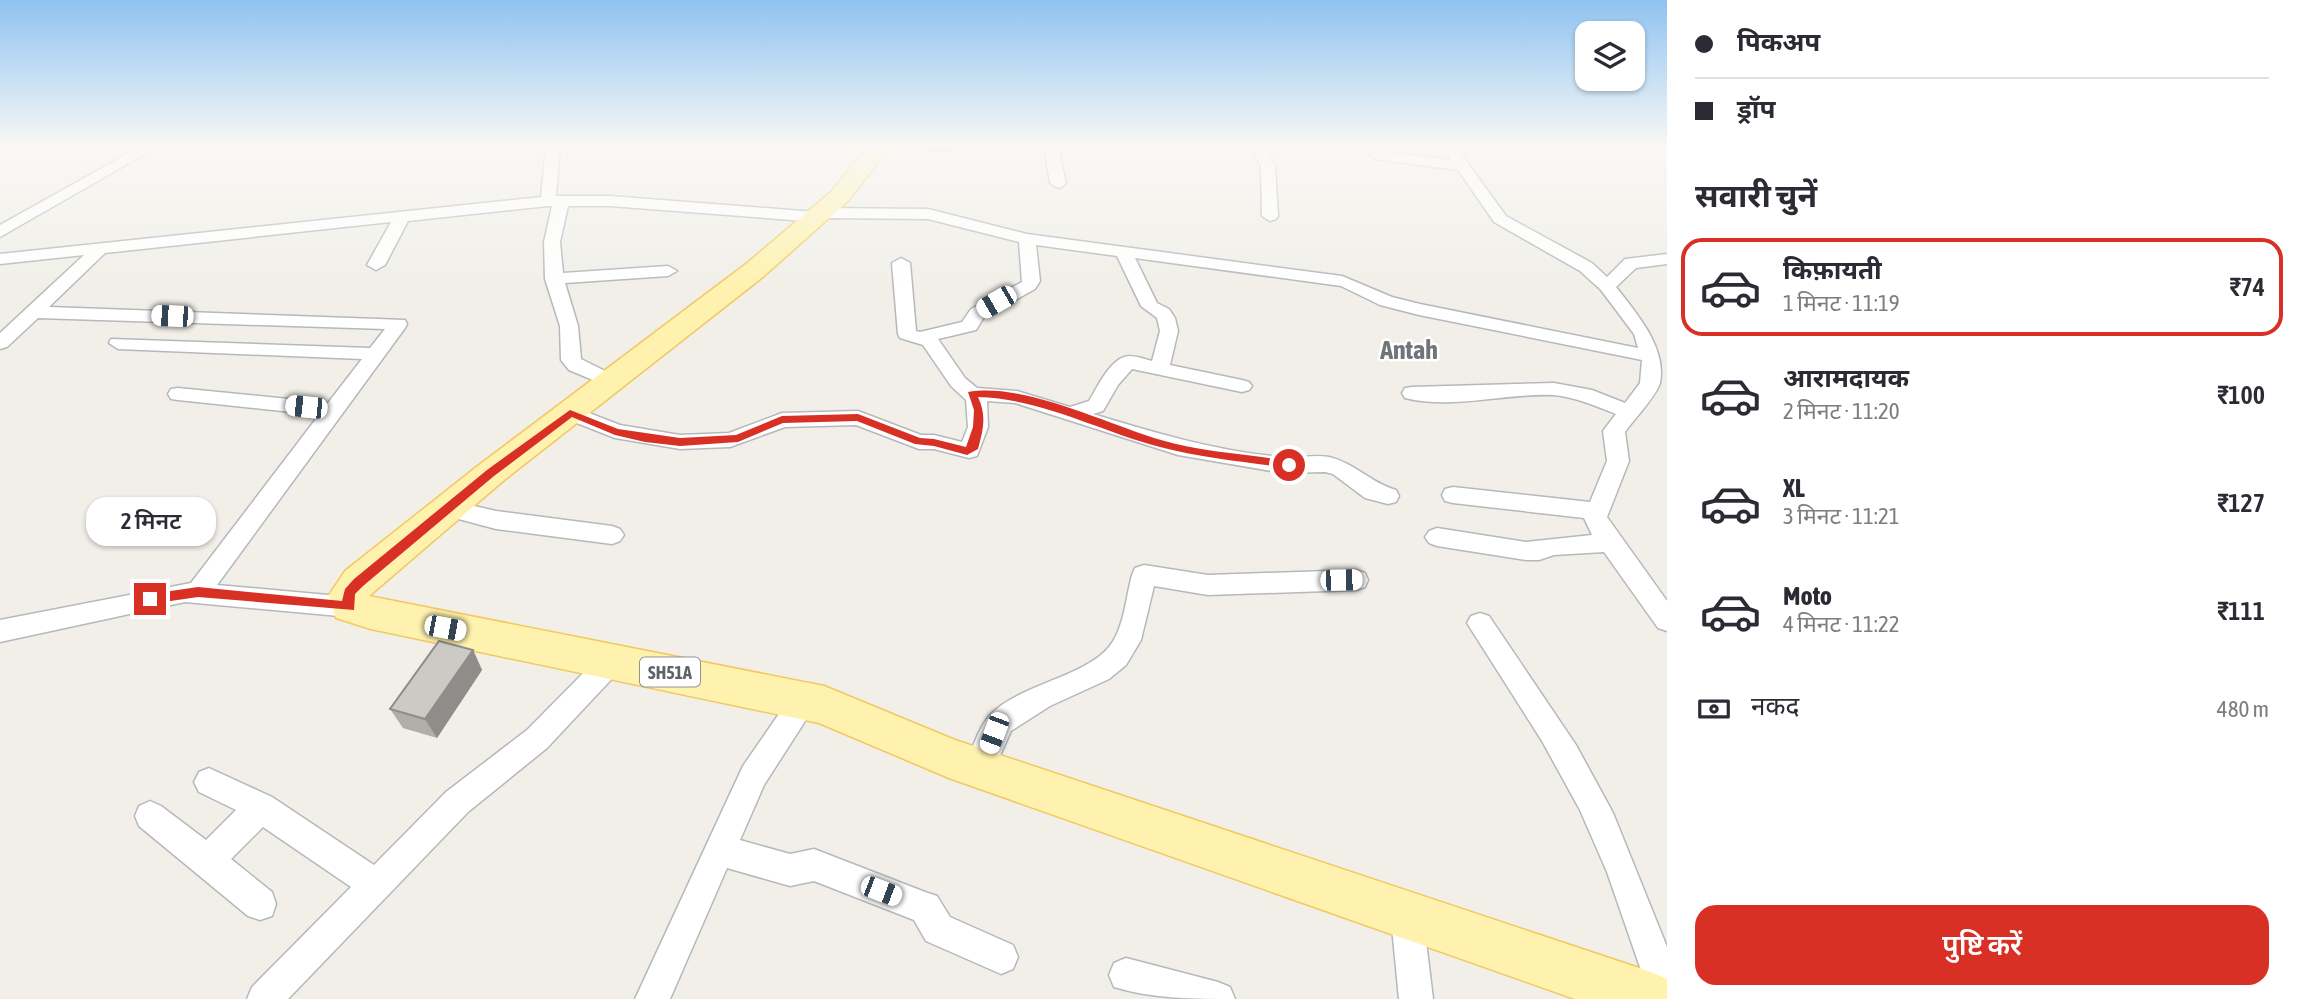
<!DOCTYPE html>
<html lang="hi">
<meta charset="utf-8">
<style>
body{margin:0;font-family:"Asap Condensed","Noto Sans Devanagari",sans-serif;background:#f7f7f7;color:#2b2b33;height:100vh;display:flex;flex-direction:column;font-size:26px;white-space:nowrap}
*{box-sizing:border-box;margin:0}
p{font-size:23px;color:#7c7c81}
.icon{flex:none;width:38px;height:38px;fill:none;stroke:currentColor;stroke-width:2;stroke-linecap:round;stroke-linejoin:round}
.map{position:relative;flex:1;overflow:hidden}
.drawer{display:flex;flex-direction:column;background:#fff;width:630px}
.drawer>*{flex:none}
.guide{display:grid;align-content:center;height:154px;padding:0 28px;background:#fff}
.tools{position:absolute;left:1575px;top:21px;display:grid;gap:14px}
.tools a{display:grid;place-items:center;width:70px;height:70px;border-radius:14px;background:#fff;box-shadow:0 2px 5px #0004;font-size:35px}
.end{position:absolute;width:32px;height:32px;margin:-16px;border:9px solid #d93025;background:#fff;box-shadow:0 0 0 4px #fff}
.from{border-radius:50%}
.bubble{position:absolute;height:49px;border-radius:21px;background:#fff;box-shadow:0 2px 5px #0004;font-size:23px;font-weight:600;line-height:49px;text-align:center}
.car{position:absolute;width:21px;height:42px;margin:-21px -10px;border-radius:9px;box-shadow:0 0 5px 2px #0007;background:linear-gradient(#fff 24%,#345 0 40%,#fff 0 76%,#345 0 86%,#fff 0)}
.guide b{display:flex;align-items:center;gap:24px;height:66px;font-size:26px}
.guide b+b{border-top:2px solid #e1e1e2}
.guide i{width:18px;height:18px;background:#2b2b33}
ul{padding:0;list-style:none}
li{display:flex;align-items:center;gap:21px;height:98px;margin:0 14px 10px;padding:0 14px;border:4px solid transparent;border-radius:21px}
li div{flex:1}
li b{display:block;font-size:26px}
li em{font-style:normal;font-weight:600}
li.selected{border-color:#d93025}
li>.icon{width:63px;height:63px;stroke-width:1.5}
h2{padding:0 28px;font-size:32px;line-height:84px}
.pay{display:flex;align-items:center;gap:18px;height:77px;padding:0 28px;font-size:26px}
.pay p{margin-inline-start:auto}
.primary-button{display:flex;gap:14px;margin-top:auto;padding:14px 28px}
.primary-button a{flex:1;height:80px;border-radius:21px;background:#d93025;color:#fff;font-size:28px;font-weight:600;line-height:80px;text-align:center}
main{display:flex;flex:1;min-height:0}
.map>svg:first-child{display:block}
</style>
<main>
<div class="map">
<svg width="1667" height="999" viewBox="0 0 1667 999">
<rect width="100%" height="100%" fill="#f1efe8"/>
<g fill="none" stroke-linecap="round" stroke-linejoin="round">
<g stroke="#b5b8bc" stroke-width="3">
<g id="street">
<path d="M140,147H157L0,237V225Z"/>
<path d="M546,147H560L556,196H610L816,212L823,208L928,209L1027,234L1342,276L1392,297L1420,304L1638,348L1634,334L1601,290L1580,271L1494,222L1458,170L1376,159L1369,155L1376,151L1451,160L1442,147H1456L1506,216L1592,263L1607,277L1625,259L1667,254V264L1636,268L1616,287C1636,313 1667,347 1660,383C1655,398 1634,419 1625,432L1629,461L1607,517L1667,601V631L1658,628L1604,552L1554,555L1539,560H1526L1437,546L1429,543L1425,537L1429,531L1437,528L1526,542L1592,535L1584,518L1453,503L1445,501L1442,495L1445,489L1453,487L1590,502L1607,461L1603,431L1616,414C1596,406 1575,397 1553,395C1505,393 1452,410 1405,398L1402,393L1405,388L1412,387L1554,383L1592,390L1625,403L1640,383L1642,360L1419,315L1380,305L1341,286L1135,258L1157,303L1169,309L1175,318L1178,331L1170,365L1242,380L1249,382L1252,386L1249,390L1242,392L1132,369L1118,385L1103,411L1093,414C1155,433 1216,451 1281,457C1297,459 1314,454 1329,457C1355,463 1371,483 1396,490L1399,496L1396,502L1388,504L1365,498L1333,474L1325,472L1283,473L1178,455L1015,403L987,401L988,427L977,456L969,458L934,449H919L856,425L785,427L730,447L680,449L615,438L564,418L561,413L564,408L571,406L620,425L680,435L729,433L782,413L858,411L921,435H934L962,442L968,427L966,400L951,386L923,345L900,338L898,334L892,263L901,258L910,263L916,331L920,332L962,322L971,309L1022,282L1019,242L928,219L825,218L818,222L610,206H568L560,242L563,273L668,266L677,271L668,276L565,283L578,326L581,359L619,378L622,382L619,386L612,388L569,370L561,360L560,326L545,279L544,242L552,206H548L408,221L385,265L376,270L367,265L391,222L105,253L49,307L405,320L407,324L405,328L217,585L350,597L359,600L363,607L359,614L350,617L185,602L0,642V620L191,583L319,415L178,400L171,399L168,394L171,389L178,388L328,403L362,359L118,349L109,343L111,339L370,348L385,329L38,318L7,347L0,349V333L84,255L0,264V254L541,197ZM1036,245L1117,256L1141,306L1157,318L1160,331L1152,361C1144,359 1132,354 1124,357C1108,363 1097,388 1089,401L1070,407L1017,391L977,388L965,378L938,339L976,330L984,317L1035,289L1040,281Z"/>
<path d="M1047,147H1061L1060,158L1066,183L1063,186L1058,188L1050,183L1046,158Z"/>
<path d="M1251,147H1265L1275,166L1278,216L1276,219L1270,221L1262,216L1261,166Z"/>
<path d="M448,500L496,511L612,526L620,529L624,535L620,541L612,544L496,529L440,514L437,508L440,502Z"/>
<path d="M1144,565L1208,575L1356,570L1365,573L1368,580L1365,587L1356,590L1208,595L1154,586L1141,640L1126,665L1109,679L1050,706L1011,731L990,778L980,782L970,778L965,768C972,751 978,727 991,714C1019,685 1084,677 1109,647C1124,629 1126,597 1132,575L1135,568Z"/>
<path d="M1480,613L1489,616L1576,745L1613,813L1667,947V999H1651L1607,872L1580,810L1542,741L1467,623L1471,616Z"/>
<path d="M612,650L621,653L625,661L621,669L547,748L468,812L288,999H247L252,987L351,887L263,827L231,859L272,892L276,904L272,916L260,920L248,916L139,826L135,816L139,806L150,801L161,806L206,840L236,810L199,792L194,782L199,772L209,768L272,797L374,865L446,792L527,730L603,653Z"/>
<path d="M804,689L814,692L818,701L764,785L740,840L790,854L814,849L925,892L937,896L950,917L1013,945L1018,957L1013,969L1001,974L926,941L914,920L814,881L790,886L727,868L670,999H635L743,766L794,692Z"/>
<path d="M1407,901L1419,905L1423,917L1433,999H1399L1391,917L1395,905Z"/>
<path d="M1126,958L1218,982L1230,987L1235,999C1194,999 1153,999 1114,987L1109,975L1114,963Z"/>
</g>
</g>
<g stroke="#f2c960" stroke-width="3">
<path id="primary" d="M868,147H890L847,202L764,276L503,481L369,596L824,686L955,740L1651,972L1667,979V999H1575L949,778L819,723L371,629L336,618L329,595L345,571L479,465L746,264L831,192Z"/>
</g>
<use href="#street" fill="#fff" fill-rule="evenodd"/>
<use href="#primary" fill="#fff2af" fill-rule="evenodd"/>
</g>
<g fill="#afaea9">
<path d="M927,147H953L952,152H927Z"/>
<path d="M473,650L482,670L437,738L403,728L390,709Z"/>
</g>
<path fill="#8f8d8a" d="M473,650L482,670L437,738L425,719Z"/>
<path fill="#cccac5" stroke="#8f8d8a" stroke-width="2" d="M439,641L473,650L425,719L390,709Z"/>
<linearGradient id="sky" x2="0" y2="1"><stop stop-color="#8fc3f1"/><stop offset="0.51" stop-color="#f9f8f5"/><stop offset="1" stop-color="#f9f8f5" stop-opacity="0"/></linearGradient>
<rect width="1667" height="287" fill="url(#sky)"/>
<path fill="#d93025" d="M968,392C1023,382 1107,424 1161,440C1200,452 1248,454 1289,461L1294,465L1289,468C1246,462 1201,458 1160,447C1099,431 1043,399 978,397C987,416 983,430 978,449L967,455L934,446L915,444L857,421L783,423L738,442L680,446L645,442L615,435L572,417L494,476L363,586L355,594L354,610L198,597L150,604L144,599L150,594L198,587L342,601L345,589L354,579L487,470L570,410L618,429L680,438L736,435L782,416L858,414L920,438L934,439L966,447L973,427L974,410Z"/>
<g text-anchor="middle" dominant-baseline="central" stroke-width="5" stroke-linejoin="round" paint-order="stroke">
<rect fill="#fff" stroke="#8f9295" stroke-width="2" x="640" y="657.5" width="60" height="29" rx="5"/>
<g font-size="18" font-weight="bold" fill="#5f6368">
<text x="670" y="672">SH51A</text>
</g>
<g font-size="26" font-weight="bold" fill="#70757a" stroke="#fff">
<text x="1409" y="350">Antah</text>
</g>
</g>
</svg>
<div class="tools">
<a><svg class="icon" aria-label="layers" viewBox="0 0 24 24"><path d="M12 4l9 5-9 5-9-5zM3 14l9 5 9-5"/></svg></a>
</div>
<i class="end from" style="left:1289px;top:465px"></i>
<i class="end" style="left:150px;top:599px"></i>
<div class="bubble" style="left:86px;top:497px;width:130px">2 मिनट</div>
<i class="car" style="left:996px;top:302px;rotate:240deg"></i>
<i class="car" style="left:172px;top:316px;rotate:272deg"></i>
<i class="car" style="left:306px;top:407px;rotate:276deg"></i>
<i class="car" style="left:1341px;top:580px;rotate:89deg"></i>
<i class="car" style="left:445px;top:628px;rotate:101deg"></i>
<i class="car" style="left:994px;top:733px;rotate:201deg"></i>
<i class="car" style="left:881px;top:891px;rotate:111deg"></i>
</div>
<section class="drawer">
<div class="guide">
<b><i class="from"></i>पिकअप</b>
<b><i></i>ड्रॉप</b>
</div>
<h2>सवारी चुनें</h2>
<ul>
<li class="selected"><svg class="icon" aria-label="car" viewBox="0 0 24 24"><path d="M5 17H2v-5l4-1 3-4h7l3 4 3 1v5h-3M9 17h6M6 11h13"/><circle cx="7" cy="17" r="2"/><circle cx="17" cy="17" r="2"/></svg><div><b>किफ़ायती</b><p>1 मिनट · 11:19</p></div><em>₹74</em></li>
<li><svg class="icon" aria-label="car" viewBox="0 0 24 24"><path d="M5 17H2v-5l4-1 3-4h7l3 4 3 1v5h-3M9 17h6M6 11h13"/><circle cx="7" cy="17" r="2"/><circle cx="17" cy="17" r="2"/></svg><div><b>आरामदायक</b><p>2 मिनट · 11:20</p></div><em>₹100</em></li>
<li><svg class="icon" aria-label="car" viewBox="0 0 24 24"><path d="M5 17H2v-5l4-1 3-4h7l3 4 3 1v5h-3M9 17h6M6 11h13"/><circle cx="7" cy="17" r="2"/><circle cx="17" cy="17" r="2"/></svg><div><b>XL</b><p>3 मिनट · 11:21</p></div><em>₹127</em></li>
<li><svg class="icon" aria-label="car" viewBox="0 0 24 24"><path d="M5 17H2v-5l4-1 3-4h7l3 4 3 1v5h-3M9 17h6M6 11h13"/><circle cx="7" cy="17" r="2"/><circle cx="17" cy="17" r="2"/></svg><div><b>Moto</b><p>4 मिनट · 11:22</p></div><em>₹111</em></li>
</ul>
<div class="pay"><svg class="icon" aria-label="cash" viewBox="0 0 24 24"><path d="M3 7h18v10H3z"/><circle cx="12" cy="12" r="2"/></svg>नकद<p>480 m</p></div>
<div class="primary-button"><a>पुष्टि करें</a></div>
</section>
</main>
